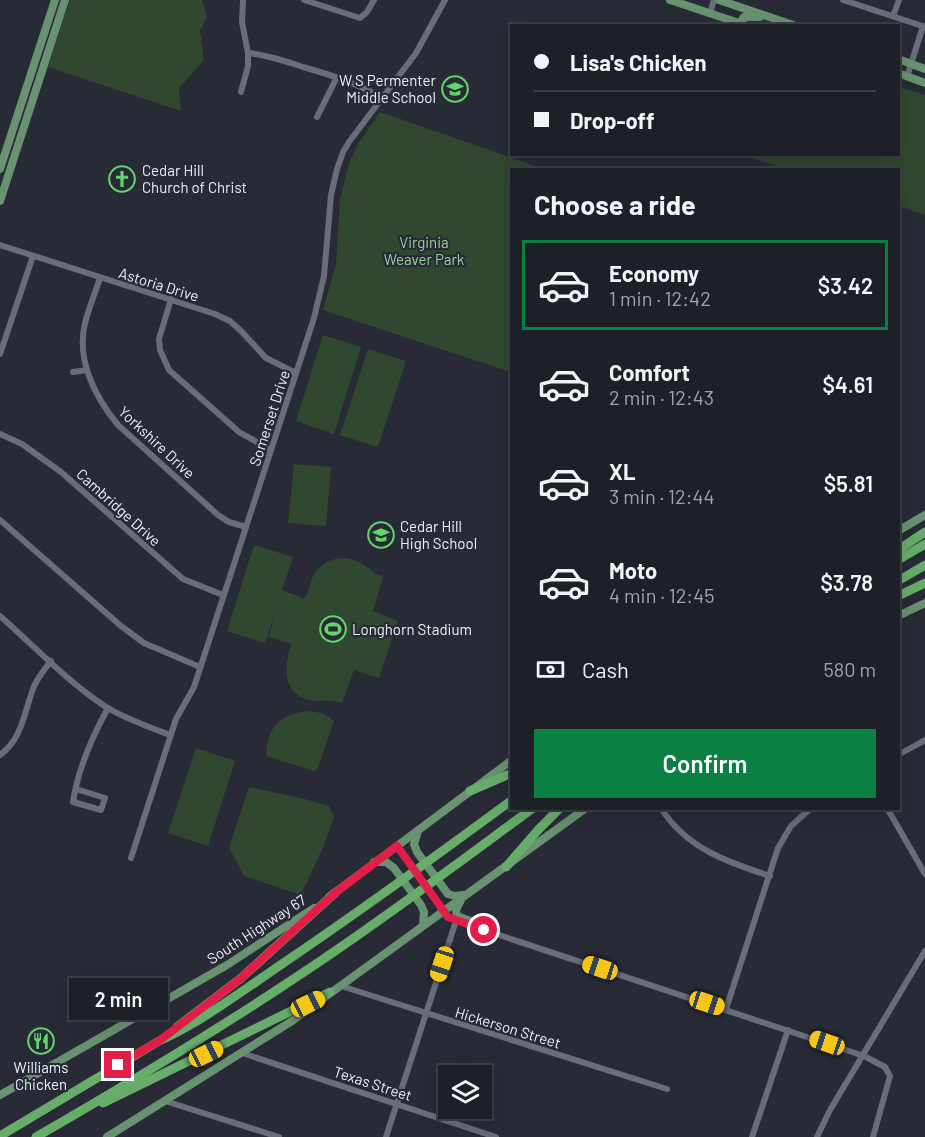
<!DOCTYPE html>
<meta charset="utf-8">
<style>
body{margin:0;font-family:Barlow,sans-serif;background:#262830;color:#f1f3f6;height:100vh;display:flex;flex-direction:column;font-size:22px;white-space:nowrap}
*{box-sizing:border-box;margin:0}
p{font-size:20px;color:#a1a3a8}
.icon{flex:none;width:33px;height:33px;fill:none;stroke:currentColor;stroke-width:2;stroke-linecap:round;stroke-linejoin:round}
.map{position:relative;flex:1;overflow:hidden}
.side{position:absolute;left:510px;top:168px;width:390px;height:642px;display:flex;flex-direction:column;background:#1e2028;border-radius:0px;box-shadow:0 6px 24px #0002,0 0 0 2px #3c3e45}
.side>*{flex:none}
.top-card{position:absolute;left:510px;top:24px;width:390px;height:132px;border-radius:0px;box-shadow:0 6px 24px #0002,0 0 0 2px #3c3e45;display:grid;align-content:center;height:132px;padding:0 24px;background:#1e2028}
.controls{position:absolute;left:438px;top:1065px;display:grid;gap:12px}
.controls a{display:grid;place-items:center;width:54px;height:54px;border-radius:0px;background:#1e2028;box-shadow:0 6px 24px #0002,0 0 0 2px #3c3e45;font-size:30px}
.end{position:absolute;width:27px;height:27px;margin:-14px;border:8px solid #e11d48;background:#fff;box-shadow:0 0 0 3px #fff}
.from{border-radius:50%}
.bubble{position:absolute;height:42px;border-radius:0px;background:#1e2028;box-shadow:0 6px 24px #0002,0 0 0 2px #3c3e45;font-size:20px;font-weight:600;line-height:42px;text-align:center}
.car{position:absolute;width:18px;height:36px;margin:-18px -9px;border-radius:8px;box-shadow:0 0 4px 2px #0007;background:linear-gradient(#f5c518 24%,#345 0 40%,#f5c518 0 76%,#345 0 86%,#f5c518 0)}
.top-card b{display:flex;align-items:center;gap:21px;height:57px;font-size:22px}
.top-card b+b{border-top:2px solid #3c3e45}
.top-card i{width:15px;height:15px;background:#f1f3f6}
ul{padding:0;list-style:none}
li{display:flex;align-items:center;gap:18px;height:90px;margin:0 12px 9px;padding:0 12px;border:3px solid transparent;border-radius:0px}
li div{flex:1}
li b{display:block;font-size:22px}
li em{font-style:normal;font-weight:600}
li.active{border-color:#0b8043}
li>.icon{width:54px;height:54px;stroke-width:1.5}
h2{padding:0 24px;font-size:27px;line-height:72px}
.pay{display:flex;align-items:center;gap:15px;height:66px;padding:0 24px;font-size:22px}
.pay p{margin-inline-start:auto}
.button{display:flex;gap:12px;margin-top:auto;padding:12px 24px}
.button a{flex:1;height:69px;border-radius:0px;background:#0b8043;color:#fff;font-size:24px;font-weight:600;line-height:69px;text-align:center}
.map>svg:first-child{display:block}
</style>
<div class="map">
<svg width="925" height="1137" viewBox="0 0 925 1137">
<rect width="100%" height="100%" fill="#282b36"/>
<g fill="#2f482f">
<path d="M70,0H202L207,17L200,31L204,60L179,88L181,111L48,67Z"/>
<path d="M899,87L925,95V215L899,206L898,170L786,169L755,159L752,155L898,154Z"/>
<path d="M380,112L544,169L512,170L511,372L323,310L336,264L340,200L349,163L358,144Z"/>
<path d="M323,335L361,347L334,434L296,421Z"/>
<path d="M368,349L406,361L378,447L340,435Z"/>
<path d="M294,464L331,467L326,526L288,523Z"/>
<path d="M254,545L293,557L282,590L305,599C308,592 310,583 313,576C321,559 344,554 359,562C370,567 371,573 383,577L373,611L398,621L379,678L354,670L342,703C328,698 321,703 309,700C281,692 285,665 291,644L269,637L274,617L265,643L227,631Z"/>
<path d="M308,711L322,713L334,721L318,768L314,771L266,756C267,727 280,714 308,711Z"/>
<path d="M196,748L235,761L208,846L168,833Z"/>
<path d="M249,787L301,798L329,806L334,817L324,845L301,895L244,876L229,847Z"/>
</g>
<g fill="none" stroke-linecap="round" stroke-linejoin="round">
<g stroke="#696c79" stroke-width="6">
<path d="M304,0L360,18L367,12L374,0"/>
<path d="M843,0L925,27"/>
<path d="M710,13L714,0"/>
<path d="M893,16L899,0"/>
<path d="M248,53C267,55 285,61 303,67C331,75 357,83 382,98"/>
<path d="M907,77L923,26"/>
<path d="M241,92L248,66V53L242,22L243,0"/>
<path d="M317,117L337,77"/>
<path d="M0,245L215,314L230,321L242,332L266,358L296,373"/>
<path d="M100,278C95,293 89,308 85,323C76,360 95,397 118,425L218,515L229,522L246,527"/>
<path d="M171,299L159,339L160,350L169,370L239,432L271,450"/>
<path d="M0,354L33,256"/>
<path d="M73,372L87,370"/>
<path d="M0,434L22,444L61,472L183,579L223,595"/>
<path d="M0,520L121,626L144,643L200,667"/>
<path d="M0,616C34,646 68,682 106,707C126,719 149,727 170,735"/>
<path d="M0,755C22,739 24,713 33,689C37,678 44,670 51,661"/>
<path d="M898,755L925,740"/>
<path d="M76,789L105,798L101,810L73,802C78,769 92,737 108,708"/>
<path d="M661,808C686,848 727,862 770,876"/>
<path d="M887,808L925,874"/>
<path d="M397,846L448,917L481,929"/>
<path d="M131,858L176,719L194,687L314,318L324,276L331,195L337,169L343,152L349,142L416,53L445,0"/>
<path d="M493,933L864,1056L885,1067L890,1076L873,1137"/>
<path d="M341,986L667,1089"/>
<path d="M726,1009L778,848L791,826L811,808"/>
<path d="M242,1053L496,1137"/>
<path d="M165,1101L279,1137"/>
<path d="M386,1137L456,921"/>
<path d="M752,1137L788,1030"/>
<path d="M817,1137L830,1110L925,951"/>
</g>
<g stroke="#689270" stroke-width="8">
<path d="M670,0L748,26"/>
<path d="M719,0L796,26"/>
<path d="M740,23L744,17H760"/>
<path d="M898,59L925,69"/>
<path d="M898,73L925,83"/>
<path d="M0,169L55,0"/>
<path d="M0,201L65,0"/>
<path d="M898,531L925,515"/>
<path d="M898,616L925,603"/>
<path d="M418,831L414,844L417,852L448,894L455,896L463,895"/>
<path d="M374,862H386L394,868L421,905L424,912L423,925"/>
<path d="M329,897L512,760"/>
<path d="M461,900L456,910L457,916L487,927L496,933"/>
<path d="M0,1095L227,965L314,908"/>
<path d="M107,1137L292,1021L586,808"/>
</g>
<g stroke="#67ac6a" stroke-width="9">
<path d="M898,550L925,532"/>
<path d="M898,560L925,544"/>
<path d="M898,581L925,565"/>
<path d="M898,596L925,583"/>
<path d="M470,791L512,773"/>
<path d="M506,867L539,829L560,808"/>
<path d="M177,1027L240,979L335,893"/>
<path d="M103,1103L330,992"/>
<path d="M0,1136L159,1041C203,1021 242,991 282,964C360,911 436,856 512,800"/>
<path d="M36,1137C128,1084 219,1029 307,970C384,919 458,863 533,808"/>
</g>
</g>
<g fill="none" stroke-linecap="round" stroke-linejoin="round">
<path stroke="#e11d48" stroke-width="8" d="M118,1065L159,1041L240,979L335,893L397,846L448,917L484,930"/>
</g>
<defs>
<g id="school-ring" transform="scale(1.35)"><circle r="9.5" fill="#282b36" stroke="#61d46a" stroke-width="1.5"/><path d="M0-5L7-2L0 1L-7-2ZM-4 1L0 2.5L4 1V4Q0 6-4 4Z" fill="#61d46a"/></g>
<g id="church-ring" transform="scale(1.35)"><circle r="9.5" fill="#282b36" stroke="#61d46a" stroke-width="1.5"/><path d="M-1.2-6h2.4v3.5h3.3v2.4h-3.3V6h-2.4V-.1h-3.3v-2.4h3.3Z" fill="#61d46a"/></g>
<g id="stadium-ring" transform="scale(1.35)"><circle r="9.5" fill="#282b36" stroke="#61d46a" stroke-width="1.5"/><path d="M0-5a6.5 5 0 1 0 0 10a6.5 5 0 1 0 0-10ZM-3.5-1.8h7v3.6h-7Z" fill="#61d46a"/></g>
<g id="restaurant-ring" transform="scale(1.35)"><circle r="9.5" fill="#282b36" stroke="#61d46a" stroke-width="1.5"/><path d="M-5-6h1v4h1v-4h1v4h1v-4h1v5L-1.5 .5V6h-2V.5L-5-1ZM5-6V6H3V1.5H1.5Q1.5-4 5-6Z" fill="#61d46a"/></g>
</defs>
<g fill-rule="evenodd">
<use href="#school-ring" x="455" y="89"/>
<use href="#church-ring" x="122" y="179"/>
<use href="#school-ring" x="381" y="535"/>
<use href="#stadium-ring" x="333" y="629"/>
<use href="#restaurant-ring" x="41" y="1041"/>
</g>
<g text-anchor="middle" dominant-baseline="central" stroke-width="4.5" stroke-linejoin="round" paint-order="stroke">
<g font-size="15" fill="#edeff6" stroke="#282b36" text-anchor="start">
<text x="436" y="80" text-anchor="end">W S Permenter<tspan x="436" dy="17">Middle School</tspan></text>
<text x="142" y="170">Cedar Hill<tspan x="142" dy="17">Church of Christ</tspan></text>
<text x="400" y="526">Cedar Hill<tspan x="400" dy="17">High School</tspan></text>
<text x="352" y="629">Longhorn Stadium</text>
<text x="41" y="1067" text-anchor="middle">Williams<tspan x="41" dy="17">Chicken</tspan></text>
</g>
<g font-size="15" fill="#96d297" stroke="#282b36">
<text x="424" y="242">Virginia<tspan x="424" dy="17">Weaver Park</tspan></text>
</g>
<g font-size="15" fill="#edeff6" stroke="#282b36">
<text transform="translate(159 284) rotate(17)">Astoria Drive</text>
<text transform="translate(269 418) rotate(-72)">Somerset Drive</text>
<text transform="translate(157 442) rotate(43)">Yorkshire Drive</text>
<text transform="translate(119 507) rotate(42)">Cambridge Drive</text>
<text transform="translate(256 929) rotate(-33)">South Highway 67</text>
<text transform="translate(508 1027) rotate(17)">Hickerson Street</text>
<text transform="translate(373 1083) rotate(18)">Texas Street</text>
</g>
</g>
</svg>
<div class="controls">
<a><svg class="icon" aria-label="layers" viewBox="0 0 24 24"><path d="M12 4l9 5-9 5-9-5zM3 14l9 5 9-5"/></svg></a>
</div>
<i class="end from" style="left:484px;top:930px"></i>
<i class="end" style="left:118px;top:1065px"></i>
<div class="bubble" style="left:69px;top:978px;width:99px">2 min</div>
<i class="car" style="left:442px;top:964px;rotate:198deg"></i>
<i class="car" style="left:600px;top:968px;rotate:288deg"></i>
<i class="car" style="left:707px;top:1003px;rotate:108deg"></i>
<i class="car" style="left:308px;top:1004px;rotate:64deg"></i>
<i class="car" style="left:827px;top:1043px;rotate:289deg"></i>
<i class="car" style="left:206px;top:1054px;rotate:64deg"></i>
<div class="top-card">
<b><i class="from"></i>Lisa's Chicken</b>
<b><i></i>Drop-off</b>
</div>
<section class="side">
<h2>Choose a ride</h2>
<ul>
<li class="active"><svg class="icon" aria-label="car" viewBox="0 0 24 24"><path d="M5 17H2v-5l4-1 3-4h7l3 4 3 1v5h-3M9 17h6M6 11h13"/><circle cx="7" cy="17" r="2"/><circle cx="17" cy="17" r="2"/></svg><div><b>Economy</b><p>1 min · 12:42</p></div><em>$3.42</em></li>
<li><svg class="icon" aria-label="car" viewBox="0 0 24 24"><path d="M5 17H2v-5l4-1 3-4h7l3 4 3 1v5h-3M9 17h6M6 11h13"/><circle cx="7" cy="17" r="2"/><circle cx="17" cy="17" r="2"/></svg><div><b>Comfort</b><p>2 min · 12:43</p></div><em>$4.61</em></li>
<li><svg class="icon" aria-label="car" viewBox="0 0 24 24"><path d="M5 17H2v-5l4-1 3-4h7l3 4 3 1v5h-3M9 17h6M6 11h13"/><circle cx="7" cy="17" r="2"/><circle cx="17" cy="17" r="2"/></svg><div><b>XL</b><p>3 min · 12:44</p></div><em>$5.81</em></li>
<li><svg class="icon" aria-label="car" viewBox="0 0 24 24"><path d="M5 17H2v-5l4-1 3-4h7l3 4 3 1v5h-3M9 17h6M6 11h13"/><circle cx="7" cy="17" r="2"/><circle cx="17" cy="17" r="2"/></svg><div><b>Moto</b><p>4 min · 12:45</p></div><em>$3.78</em></li>
</ul>
<div class="pay"><svg class="icon" aria-label="cash" viewBox="0 0 24 24"><path d="M3 7h18v10H3z"/><circle cx="12" cy="12" r="2"/></svg>Cash<p>580 m</p></div>
<div class="button"><a>Confirm</a></div>
</section>
</div>
